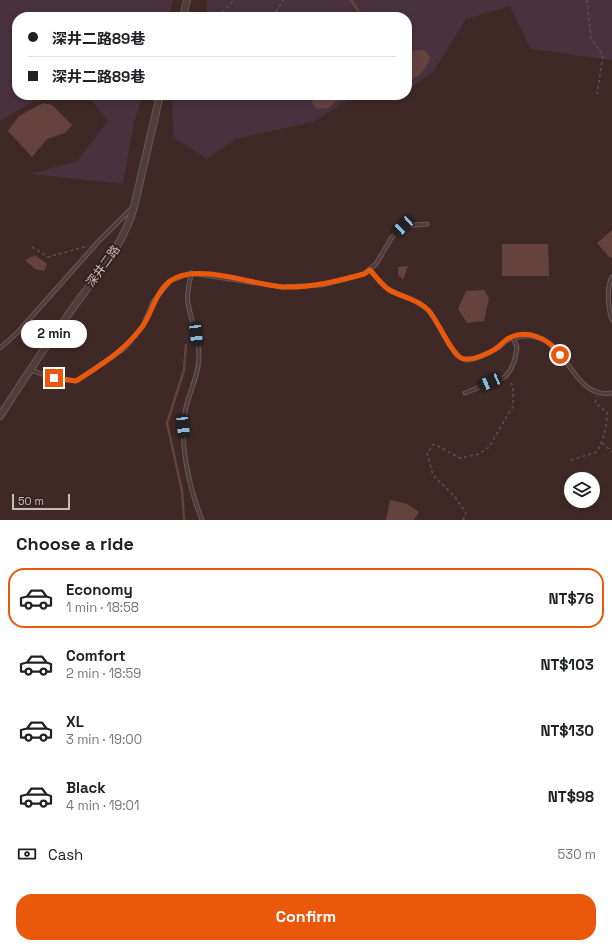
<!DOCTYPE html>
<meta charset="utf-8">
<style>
body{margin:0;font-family:"Space Grotesk","Noto Sans TC",sans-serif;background:#f2f2f2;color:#202124;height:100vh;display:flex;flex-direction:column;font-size:15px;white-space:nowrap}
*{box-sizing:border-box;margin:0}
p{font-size:13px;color:#757577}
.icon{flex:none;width:22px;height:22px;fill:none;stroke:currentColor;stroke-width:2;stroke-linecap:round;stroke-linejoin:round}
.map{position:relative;height:520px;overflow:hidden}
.side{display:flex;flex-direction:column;background:#fff;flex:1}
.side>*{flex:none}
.hud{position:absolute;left:12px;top:12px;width:400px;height:88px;border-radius:16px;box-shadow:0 2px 10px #0003;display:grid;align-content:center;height:88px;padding:0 16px;background:#fff}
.tools{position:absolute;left:564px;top:472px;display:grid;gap:8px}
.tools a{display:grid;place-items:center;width:36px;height:36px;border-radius:50%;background:#fff;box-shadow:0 2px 10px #0003;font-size:20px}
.scale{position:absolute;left:12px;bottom:10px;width:58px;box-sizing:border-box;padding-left:4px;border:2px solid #c9bab8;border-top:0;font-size:11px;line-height:14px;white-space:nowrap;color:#c9bab8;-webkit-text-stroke:3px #342220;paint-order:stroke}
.end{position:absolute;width:18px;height:18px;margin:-9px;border:5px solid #ea580c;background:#fff;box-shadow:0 0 0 2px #fff}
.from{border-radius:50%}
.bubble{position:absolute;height:28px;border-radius:14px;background:#fff;box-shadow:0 2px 10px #0003;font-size:13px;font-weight:700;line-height:28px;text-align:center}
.car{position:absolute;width:12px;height:24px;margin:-12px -6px;border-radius:5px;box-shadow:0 0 3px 1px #0007;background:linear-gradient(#222 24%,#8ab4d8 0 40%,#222 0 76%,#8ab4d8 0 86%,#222 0)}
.hud b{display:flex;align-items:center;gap:14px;height:38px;font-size:15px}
.hud b+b{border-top:1px solid #e0e0e0}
.hud i{width:10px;height:10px;background:#202124}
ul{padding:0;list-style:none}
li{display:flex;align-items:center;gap:12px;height:60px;margin:0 8px 6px;padding:0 8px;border:2px solid transparent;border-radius:16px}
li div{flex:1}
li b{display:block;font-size:15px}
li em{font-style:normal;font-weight:700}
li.on{border-color:#ea580c}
li>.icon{width:36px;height:36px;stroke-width:1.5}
h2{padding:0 16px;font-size:18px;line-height:48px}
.pay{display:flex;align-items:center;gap:10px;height:44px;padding:0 16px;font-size:15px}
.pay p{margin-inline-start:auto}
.cta{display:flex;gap:8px;margin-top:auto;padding:8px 16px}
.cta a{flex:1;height:46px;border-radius:16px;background:#ea580c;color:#fff;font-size:16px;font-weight:700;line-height:46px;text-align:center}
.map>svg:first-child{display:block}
</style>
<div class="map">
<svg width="612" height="520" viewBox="0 0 612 520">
<rect width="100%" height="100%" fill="#3e2927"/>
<g fill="#48323e">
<path d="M0,0H173L169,17H17V95H44L0,121Z"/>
<path d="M207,0H612V60L531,49L510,6L466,19L433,72L407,90V17H206Z"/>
<path d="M84,95H143L134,122L123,184L31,174L77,161L108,121L88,96Z"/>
<path d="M172,95H370L353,97L313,122L236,139L207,159L173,137Z"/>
</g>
<g fill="#66423f">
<path d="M425,50L430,58C425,70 419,78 407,82V51Z"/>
<path d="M314,95H344L328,108L317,109L312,104Z"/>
<path d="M43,103L52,105L72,125L65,133L47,139L32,157L8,131L19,116Z"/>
<path d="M612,230V257L610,258L597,243Z"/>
<path d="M502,244H548L549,276H502Z"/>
<path d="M35,255L47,264L44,271L35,269L25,260Z"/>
<path d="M408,266L403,280L398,275V267Z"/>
<path d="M484,290L489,298L484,321L467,323L458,309L466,291Z"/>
<path d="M390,500L407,504L419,512L414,520H386Z"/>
</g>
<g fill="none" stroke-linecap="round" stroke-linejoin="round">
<g stroke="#66423f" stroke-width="2.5">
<path d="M351,0L358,10L359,17"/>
<path d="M184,520L182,491L167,423L184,370L186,345"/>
</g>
<g stroke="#695856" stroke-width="5">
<g id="lane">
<path d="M370,270C376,277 382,285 390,290C403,297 420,300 430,312C438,323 454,359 466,360C475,360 490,353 498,348C503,344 506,339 513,338L517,347L515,359L511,369L505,377L465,393"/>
<path d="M191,273C190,283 186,293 188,303C191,322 200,340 199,359C198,378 188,394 185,412C179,444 190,490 202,520"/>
<path d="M612,277C606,288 608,308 612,320"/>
<path d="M513,338C569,322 566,400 612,393"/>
<path d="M0,348L17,333L98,242L131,209"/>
<path d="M30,370L54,378L76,381L125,348L143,326L153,302L170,281L191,273L283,287L322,285L364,274L376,264L392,237L403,226L427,224"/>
</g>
</g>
<g stroke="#695856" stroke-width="8">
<g id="street">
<path d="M183,17L187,0"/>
<path d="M0,416C22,382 44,348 68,315C92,280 123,248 134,207L160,95"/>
</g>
</g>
<g stroke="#624e56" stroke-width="1.5" stroke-dasharray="3 3" stroke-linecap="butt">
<path d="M587,0L591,38L603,56L597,94"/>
<path d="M218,17L234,0"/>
<path d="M273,17L283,0"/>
<path d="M32,247L48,257L88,246"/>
<path d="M602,443L612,452"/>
<path d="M571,460L597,452C604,438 607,428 607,412L595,403L597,396"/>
<path d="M463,520L466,513L455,497L433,475L427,453L434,444L460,458L479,454L489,447L513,406V386L509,381"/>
</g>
<use href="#lane" stroke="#4f3d3b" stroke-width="3"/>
<use href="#street" stroke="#4f3d3b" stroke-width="6"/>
</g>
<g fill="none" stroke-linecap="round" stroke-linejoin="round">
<path stroke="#ea580c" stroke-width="5" d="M54,378L76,381C101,365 124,351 142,327C152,314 154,294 170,281C196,262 253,285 283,287C311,288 338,281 364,274L370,270C376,277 382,285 389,290C402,297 417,299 427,309C438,319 451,354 461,358C471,362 490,353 498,347C501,345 504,341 507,339C527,328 548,338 560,355"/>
</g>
<g text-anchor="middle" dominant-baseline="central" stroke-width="4" stroke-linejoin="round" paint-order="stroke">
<g font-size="12" fill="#c9bab8" stroke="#342220">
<text transform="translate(103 266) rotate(-54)">深井二路</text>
</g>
</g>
</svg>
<div class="tools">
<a><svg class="icon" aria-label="layers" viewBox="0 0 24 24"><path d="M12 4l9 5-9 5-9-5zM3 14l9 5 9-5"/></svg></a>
</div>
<div class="scale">50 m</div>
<i class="end from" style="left:560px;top:355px"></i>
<i class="end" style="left:54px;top:378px"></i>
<div class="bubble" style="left:21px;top:320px;width:66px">2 min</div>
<i class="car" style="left:403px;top:226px;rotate:227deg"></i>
<i class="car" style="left:196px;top:334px;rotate:173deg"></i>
<i class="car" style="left:490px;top:382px;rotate:247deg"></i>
<i class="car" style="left:183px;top:426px;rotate:174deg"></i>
<div class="hud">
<b><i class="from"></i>深井二路89巷</b>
<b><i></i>深井二路89巷</b>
</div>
</div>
<section class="side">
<h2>Choose a ride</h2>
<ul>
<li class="on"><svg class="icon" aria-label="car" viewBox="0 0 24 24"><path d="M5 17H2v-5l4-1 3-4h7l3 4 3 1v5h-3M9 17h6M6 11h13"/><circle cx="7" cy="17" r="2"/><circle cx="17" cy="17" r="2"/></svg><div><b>Economy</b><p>1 min · 18:58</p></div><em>NT$76</em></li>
<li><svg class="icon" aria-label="car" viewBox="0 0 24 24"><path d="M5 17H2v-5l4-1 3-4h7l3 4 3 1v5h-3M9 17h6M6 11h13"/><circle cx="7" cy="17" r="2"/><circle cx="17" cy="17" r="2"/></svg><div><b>Comfort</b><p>2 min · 18:59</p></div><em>NT$103</em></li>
<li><svg class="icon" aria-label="car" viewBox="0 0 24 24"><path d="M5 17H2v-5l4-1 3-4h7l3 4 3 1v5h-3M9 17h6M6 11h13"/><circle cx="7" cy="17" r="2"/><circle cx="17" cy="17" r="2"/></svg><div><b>XL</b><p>3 min · 19:00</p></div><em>NT$130</em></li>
<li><svg class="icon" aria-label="car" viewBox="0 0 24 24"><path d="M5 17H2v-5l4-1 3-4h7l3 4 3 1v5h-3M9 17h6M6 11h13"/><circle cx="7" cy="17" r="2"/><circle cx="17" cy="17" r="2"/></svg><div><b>Black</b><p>4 min · 19:01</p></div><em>NT$98</em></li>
</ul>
<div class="pay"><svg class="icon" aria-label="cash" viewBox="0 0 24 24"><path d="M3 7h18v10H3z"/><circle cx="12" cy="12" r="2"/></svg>Cash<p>530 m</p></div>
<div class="cta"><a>Confirm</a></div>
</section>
